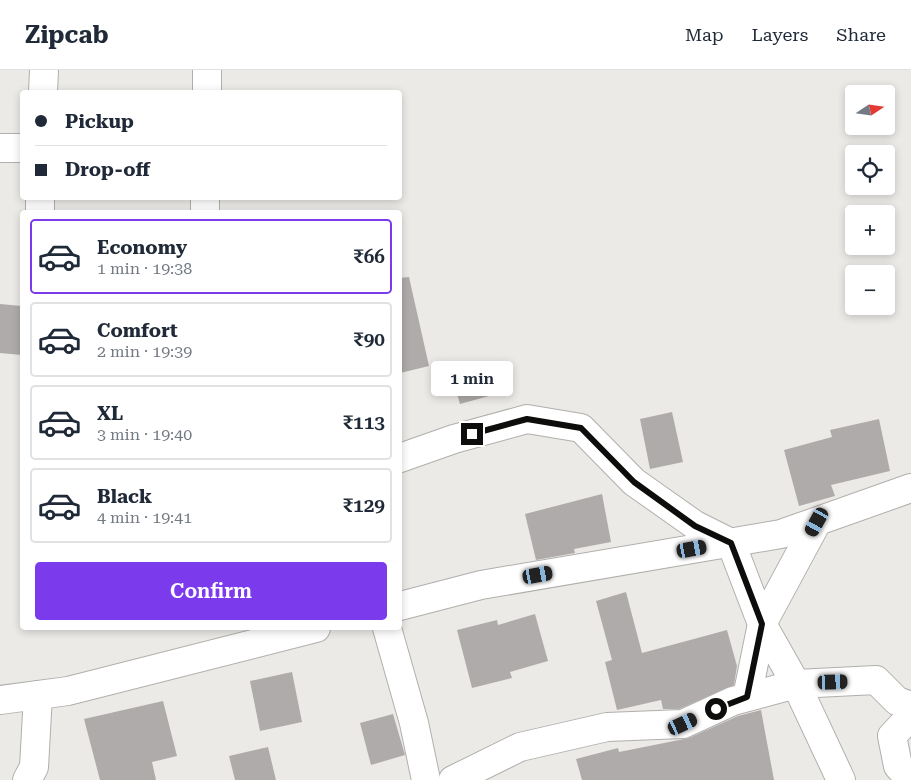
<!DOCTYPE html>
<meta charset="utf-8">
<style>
body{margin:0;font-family:"Roboto Serif",serif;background:#f2f2f3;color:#1f2937;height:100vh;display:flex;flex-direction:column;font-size:19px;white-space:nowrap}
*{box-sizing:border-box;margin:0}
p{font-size:16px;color:#747a83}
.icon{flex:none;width:28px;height:28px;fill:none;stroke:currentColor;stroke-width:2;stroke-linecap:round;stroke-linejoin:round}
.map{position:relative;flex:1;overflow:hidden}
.panel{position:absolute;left:20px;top:140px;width:382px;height:420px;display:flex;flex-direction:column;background:#fff;border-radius:5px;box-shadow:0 2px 8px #0003}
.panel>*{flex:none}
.guide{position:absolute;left:20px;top:20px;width:382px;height:110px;border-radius:5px;box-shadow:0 2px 8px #0003;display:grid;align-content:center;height:110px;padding:0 15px;background:#fff}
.needle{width:32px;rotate:77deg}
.buttons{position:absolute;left:845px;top:15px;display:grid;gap:10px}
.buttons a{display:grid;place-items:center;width:50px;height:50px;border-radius:5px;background:#fff;box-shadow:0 2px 8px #0003;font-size:25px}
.end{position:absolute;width:22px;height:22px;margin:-11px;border:6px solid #0d0d0c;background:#fff;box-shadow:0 0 0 2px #fff}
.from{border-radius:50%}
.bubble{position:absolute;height:35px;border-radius:5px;background:#fff;box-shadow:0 2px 8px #0003;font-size:16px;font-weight:600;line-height:35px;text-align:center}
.car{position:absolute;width:15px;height:30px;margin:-15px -8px;border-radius:6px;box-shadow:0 0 4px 1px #0007;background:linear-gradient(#222 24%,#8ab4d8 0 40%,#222 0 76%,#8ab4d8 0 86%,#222 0)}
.guide b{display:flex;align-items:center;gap:18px;height:48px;font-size:19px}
.guide b+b{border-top:1px solid #e0e1e3}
.guide i{width:12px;height:12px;background:#1f2937}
ul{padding:9px 0 0;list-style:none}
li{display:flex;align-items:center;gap:15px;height:75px;margin:0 10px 8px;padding:0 5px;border:2px solid #e0e1e3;border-radius:5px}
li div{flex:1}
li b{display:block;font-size:19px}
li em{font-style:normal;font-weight:600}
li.active{border-color:#7c3aed}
li>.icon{width:45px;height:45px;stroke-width:1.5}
.button{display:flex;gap:10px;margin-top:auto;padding:10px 15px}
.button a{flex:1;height:58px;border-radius:5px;background:#7c3aed;color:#fff;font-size:20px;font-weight:600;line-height:58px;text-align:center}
header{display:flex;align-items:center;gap:30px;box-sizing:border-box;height:70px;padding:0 25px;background:#fff;border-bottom:1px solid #e0e1e3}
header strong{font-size:24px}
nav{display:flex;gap:28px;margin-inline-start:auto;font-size:18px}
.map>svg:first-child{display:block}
</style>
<header>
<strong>Zipcab</strong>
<nav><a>Map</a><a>Layers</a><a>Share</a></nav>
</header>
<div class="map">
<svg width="911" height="710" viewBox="0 0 911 710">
<rect width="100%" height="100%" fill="#eceae7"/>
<g fill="#afabab">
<path d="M409,207L429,296L400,303V208Z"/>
<path d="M0,234L22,236V285L0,283Z"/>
<path d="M492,292L500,323L460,334L451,303Z"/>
<path d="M672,342L683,392L650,399L640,349Z"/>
<path d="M879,349L890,401L831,415L835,426L799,436L784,380L832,367L830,360Z"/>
<path d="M602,424L611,472L574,479L575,483L536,490L525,444Z"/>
<path d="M626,522L642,583L727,560L737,596L734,615L679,639H663L661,630L617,640L605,592L612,590L596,531Z"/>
<path d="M535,544L548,591L510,602L512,608L472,618L457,560L497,550L498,555Z"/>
<path d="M292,602L302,652L260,661L250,611Z"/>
<path d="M163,631L177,686L152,692L156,710H100L84,649Z"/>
<path d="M761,640L774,710H582L576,689L618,678L619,682L689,668L738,646Z"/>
<path d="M393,644L405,685L371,695L360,653Z"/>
<path d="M268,677L276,710H235L229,686Z"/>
</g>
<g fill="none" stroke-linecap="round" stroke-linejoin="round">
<g stroke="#b1afac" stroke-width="30">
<g id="minor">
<path d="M43,22L44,0"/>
<path d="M207,22V0"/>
<path d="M0,78H22"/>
<path d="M40,142V128"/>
<path d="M205,142V128"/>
<path d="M400,388L454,369L527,349L581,358L634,412L695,455L731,473L762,554L817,452"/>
<path d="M400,536L481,515L781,464L911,418"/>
<path d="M387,558L414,653L426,710"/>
<path d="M0,630L68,621L316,558"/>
<path d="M911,646L892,666L898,696L911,710"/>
<path d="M27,710L34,697L38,625"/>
<path d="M453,710L520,677L607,657L683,654L733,631L796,614L762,554L747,627"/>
<path d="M841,710L796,614L876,610L897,631L911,636"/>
</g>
</g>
<use href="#minor" stroke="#fff" stroke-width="28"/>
</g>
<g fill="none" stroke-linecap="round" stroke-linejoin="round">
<path stroke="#0d0d0c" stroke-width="6" d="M472,364L527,349L581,358L634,412L695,456L731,473L762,554L747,627L716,639"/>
</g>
</svg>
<div class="buttons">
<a><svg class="needle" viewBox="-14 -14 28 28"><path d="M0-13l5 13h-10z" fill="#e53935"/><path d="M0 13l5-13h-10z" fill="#747a83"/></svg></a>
<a><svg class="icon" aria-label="locate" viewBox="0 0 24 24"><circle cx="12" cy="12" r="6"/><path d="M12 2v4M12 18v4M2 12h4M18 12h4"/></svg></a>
<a>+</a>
<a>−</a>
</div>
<i class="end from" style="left:716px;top:639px"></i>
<i class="end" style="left:472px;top:364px"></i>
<div class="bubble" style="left:431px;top:291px;width:82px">1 min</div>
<i class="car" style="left:817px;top:452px;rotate:209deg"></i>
<i class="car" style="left:692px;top:479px;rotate:80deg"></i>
<i class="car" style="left:538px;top:505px;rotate:80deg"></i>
<i class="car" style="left:833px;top:612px;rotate:88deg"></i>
<i class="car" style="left:683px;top:654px;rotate:65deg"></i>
<div class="guide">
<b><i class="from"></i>Pickup</b>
<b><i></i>Drop-off</b>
</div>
<section class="panel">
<ul>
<li class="active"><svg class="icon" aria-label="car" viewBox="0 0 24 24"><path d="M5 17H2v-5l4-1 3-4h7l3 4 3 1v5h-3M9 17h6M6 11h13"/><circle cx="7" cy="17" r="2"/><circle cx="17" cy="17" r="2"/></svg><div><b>Economy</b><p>1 min · 19:38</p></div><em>₹66</em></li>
<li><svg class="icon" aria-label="car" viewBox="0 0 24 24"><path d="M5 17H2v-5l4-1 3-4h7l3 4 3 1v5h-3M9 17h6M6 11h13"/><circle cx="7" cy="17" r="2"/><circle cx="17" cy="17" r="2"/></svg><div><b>Comfort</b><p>2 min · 19:39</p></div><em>₹90</em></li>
<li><svg class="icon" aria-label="car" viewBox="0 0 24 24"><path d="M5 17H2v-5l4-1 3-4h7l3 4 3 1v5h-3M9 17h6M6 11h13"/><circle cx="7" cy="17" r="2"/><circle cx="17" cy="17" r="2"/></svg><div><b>XL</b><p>3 min · 19:40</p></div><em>₹113</em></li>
<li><svg class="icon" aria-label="car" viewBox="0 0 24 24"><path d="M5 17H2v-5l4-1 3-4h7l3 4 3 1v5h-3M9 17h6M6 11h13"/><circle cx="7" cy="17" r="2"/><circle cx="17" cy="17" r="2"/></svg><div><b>Black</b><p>4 min · 19:41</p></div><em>₹129</em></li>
</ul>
<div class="button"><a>Confirm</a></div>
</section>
</div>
